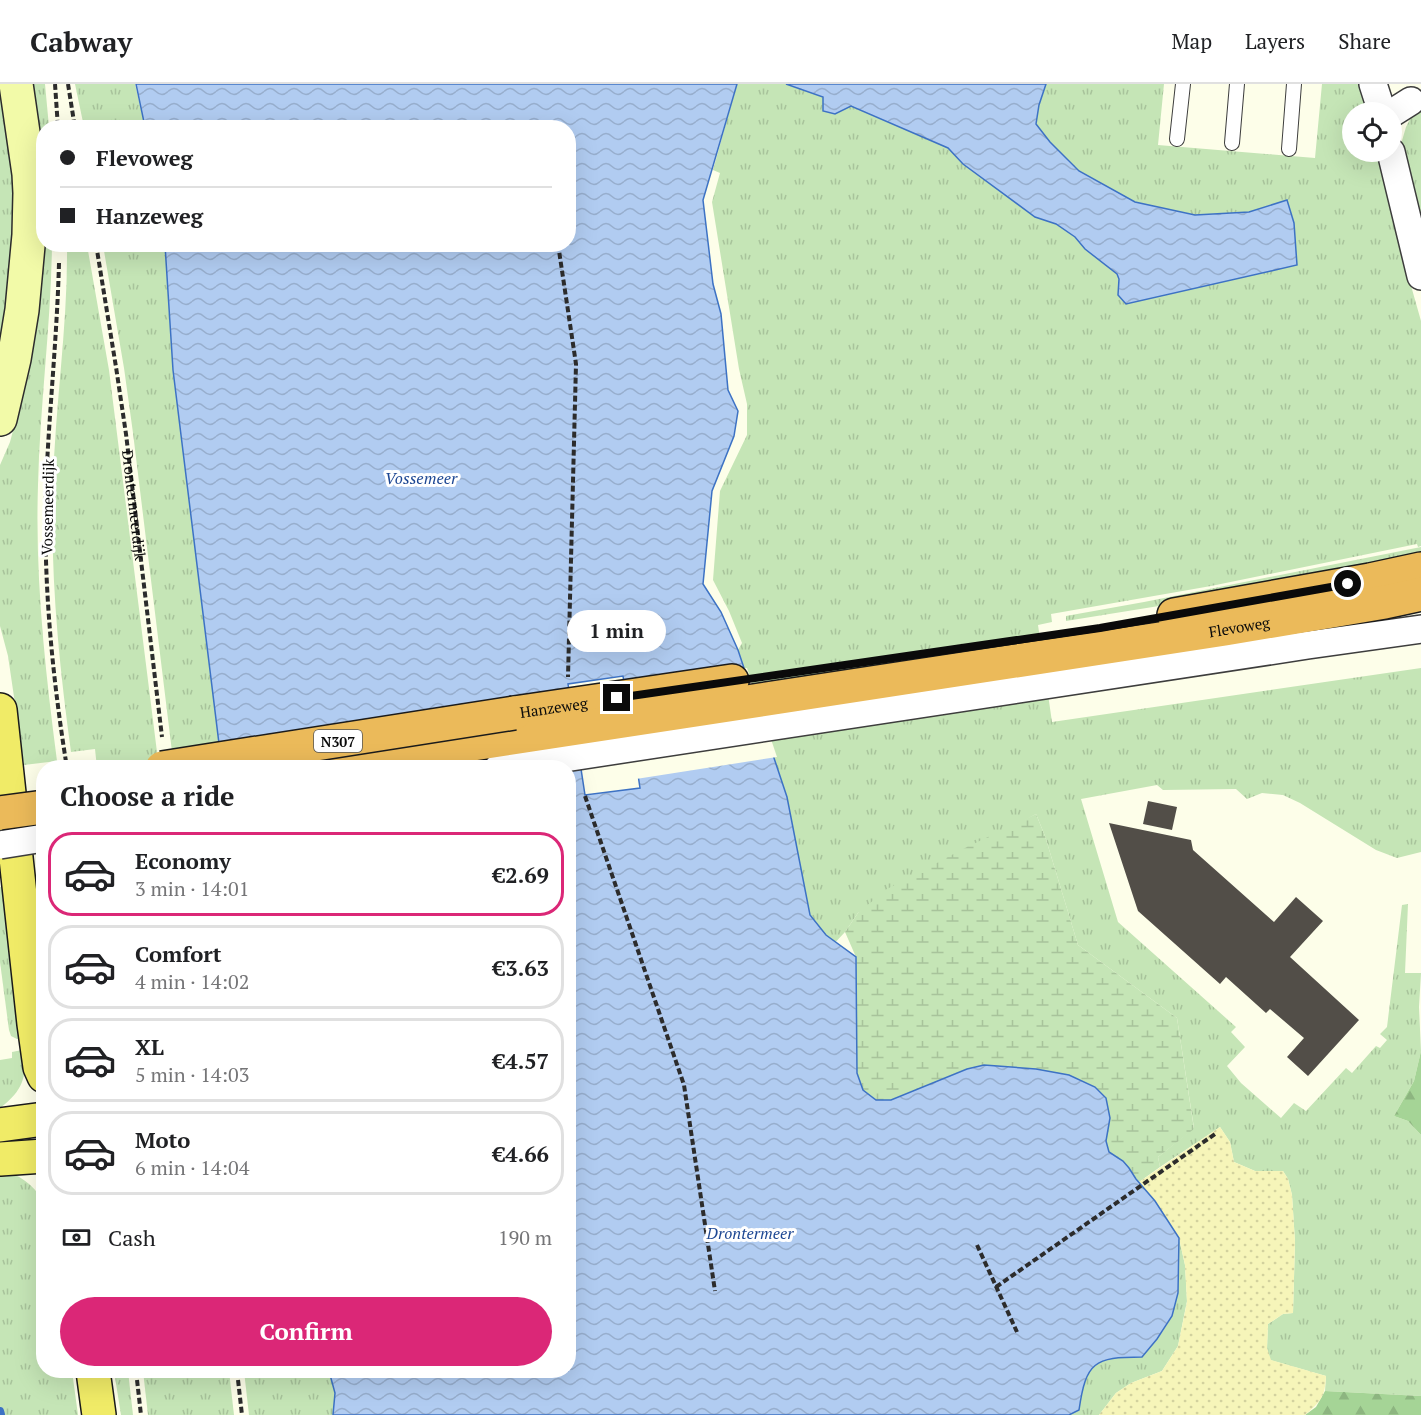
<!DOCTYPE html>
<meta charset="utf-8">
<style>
body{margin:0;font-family:"PT Serif",serif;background:#f2f2f2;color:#202124;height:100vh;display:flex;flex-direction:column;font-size:22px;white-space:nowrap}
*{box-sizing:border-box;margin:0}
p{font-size:20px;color:#757577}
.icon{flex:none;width:33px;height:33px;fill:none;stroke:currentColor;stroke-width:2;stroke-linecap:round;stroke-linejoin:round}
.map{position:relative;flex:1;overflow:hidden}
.sheet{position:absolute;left:36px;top:676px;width:540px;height:618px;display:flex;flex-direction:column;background:#fff;border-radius:24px;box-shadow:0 6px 24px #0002}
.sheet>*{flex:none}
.top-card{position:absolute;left:36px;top:36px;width:540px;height:132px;border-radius:24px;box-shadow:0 6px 24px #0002;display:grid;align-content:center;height:132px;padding:0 24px;background:#fff}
.controls{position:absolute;left:1342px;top:18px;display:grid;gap:12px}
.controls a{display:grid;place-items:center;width:60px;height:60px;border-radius:50%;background:#fff;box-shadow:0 6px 24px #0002;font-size:30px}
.end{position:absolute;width:27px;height:27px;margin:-14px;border:8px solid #0a0a0a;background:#fff;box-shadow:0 0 0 3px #fff}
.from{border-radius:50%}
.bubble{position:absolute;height:42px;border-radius:21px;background:#fff;box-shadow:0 6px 24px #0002;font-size:20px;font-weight:700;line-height:42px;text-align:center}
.top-card b{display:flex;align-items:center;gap:21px;height:57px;font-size:22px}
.top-card b+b{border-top:2px solid #e0e0e0}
.top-card i{width:15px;height:15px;background:#202124}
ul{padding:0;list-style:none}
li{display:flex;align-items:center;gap:18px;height:84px;margin:0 12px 9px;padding:0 12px;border:3px solid #e0e0e0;border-radius:24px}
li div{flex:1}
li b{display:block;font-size:22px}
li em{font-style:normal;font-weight:700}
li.current{border-color:#db2777}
li>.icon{width:54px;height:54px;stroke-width:1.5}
h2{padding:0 24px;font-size:27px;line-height:72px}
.pay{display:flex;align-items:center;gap:15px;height:66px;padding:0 24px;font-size:22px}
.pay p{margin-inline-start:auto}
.button{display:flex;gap:12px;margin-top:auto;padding:12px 24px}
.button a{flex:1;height:69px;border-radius:36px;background:#db2777;color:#fff;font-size:24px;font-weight:700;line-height:69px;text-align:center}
header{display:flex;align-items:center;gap:36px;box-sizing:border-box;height:84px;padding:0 30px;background:#fff;border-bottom:2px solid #e0e0e0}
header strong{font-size:28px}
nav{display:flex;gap:33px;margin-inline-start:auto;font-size:21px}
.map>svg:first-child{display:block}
</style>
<header>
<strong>Cabway</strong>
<nav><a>Map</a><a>Layers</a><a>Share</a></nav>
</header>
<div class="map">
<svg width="1421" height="1331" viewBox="0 0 1421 1331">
<defs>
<pattern id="grass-tufts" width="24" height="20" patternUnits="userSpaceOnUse" patternTransform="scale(1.5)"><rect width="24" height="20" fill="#c5e5b6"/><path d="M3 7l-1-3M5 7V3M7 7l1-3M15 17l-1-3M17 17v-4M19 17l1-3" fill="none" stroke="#a8c39b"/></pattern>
<pattern id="forest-firs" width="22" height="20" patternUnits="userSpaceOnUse" patternTransform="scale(1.5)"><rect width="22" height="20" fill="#a5d496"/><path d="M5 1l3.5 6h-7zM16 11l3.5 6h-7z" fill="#8db580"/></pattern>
<pattern id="wetland-marsh" width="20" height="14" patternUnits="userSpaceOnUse" patternTransform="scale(1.5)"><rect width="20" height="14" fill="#c5e5b6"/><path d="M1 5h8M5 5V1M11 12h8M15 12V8" fill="none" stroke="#a8c39b"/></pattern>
<pattern id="sand-dots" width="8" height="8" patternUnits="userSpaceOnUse" patternTransform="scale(1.5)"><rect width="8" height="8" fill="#f6f5b9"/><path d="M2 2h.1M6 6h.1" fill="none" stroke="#d2d19e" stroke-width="1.8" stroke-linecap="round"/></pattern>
<pattern id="water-waves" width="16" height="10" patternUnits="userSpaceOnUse" patternTransform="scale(1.5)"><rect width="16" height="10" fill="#b1ccf1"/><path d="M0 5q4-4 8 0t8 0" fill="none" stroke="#97aecd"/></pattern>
</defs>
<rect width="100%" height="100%" fill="#fdfee9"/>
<g fill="url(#grass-tufts)">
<path d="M0,0H3L15,107L13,164L0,276Z"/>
<path d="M28,0H45L49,43L44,44V160L52,161C51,241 40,320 38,401C35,494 45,585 57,677L24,681L8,572L0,542V381L10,358L22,313Z"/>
<path d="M75,0H135L145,43H84Z"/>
<path d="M737,0H786L824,13L823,27L835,30L851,21L948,64L963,80L1035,133L1056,140L1075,153L1085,165L1117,190L1120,195L1118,211L1287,116L1249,128L1195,131L1135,118L1079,87L1050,58L1036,40L1039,21L1046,0H1164L1158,61L1315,74L1322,0H1359L1367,28H1353V68H1376L1404,177L1421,237V462L1418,463L1417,460L1211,502L1051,530L1052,538L1038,541L1052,638L1421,584V768L1397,774L1376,766L1300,719L1283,711L1262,709L1247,715L1236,705L1163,706L1157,701L1081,715L1118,838L1236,943L1231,948L1245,963L1227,982L1241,999L1281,1034L1294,1019L1306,1027L1346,984L1352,989L1376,962L1380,964L1387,956L1380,950L1387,943L1402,821L1408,820L1405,889H1421L1419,923L1421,967L1414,997L1394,1032L1408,1037L1421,1051V1312L1325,1307L1326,1292L1270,1276L1267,1264L1268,1240L1283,1230L1293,1229L1295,1158L1292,1111L1288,1095L1283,1087H1255L1234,1078L1230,1058L1220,1043L1160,1083L1158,1073L1194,1044L1177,934L1078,861L1045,752L1036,730L858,829L845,848L831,863L812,873L809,827L787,713L738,566L742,559L729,527L713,496L720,407L747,351V320L739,285L712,118L720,89L713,86Z"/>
<path d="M1421,20V153L1399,67L1406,43L1411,33Z"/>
<path d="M67,161H87L109,286L159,684H97L95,665L71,668C59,580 50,491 53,401C55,321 68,241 67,161Z"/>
<path d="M103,161H165L173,286L222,684H174L133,349L124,284Z"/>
<path d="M1421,463V473L1196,516L1066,537V532L1144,518Z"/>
<path d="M8,802L27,954L17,955L11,952L9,946L0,878V803Z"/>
<path d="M27,965C25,994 24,1006 0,1024V976L12,974V968Z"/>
<path d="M0,1086C19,1090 33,1100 43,1117L44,1287H72L78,1331H0Z"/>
<path d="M1179,1154L1185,1181L1187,1217L1178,1262L1162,1287L1131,1299L1116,1309L1099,1331H1069L1079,1326C1086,1278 1094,1273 1142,1273C1153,1260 1167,1245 1172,1230C1181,1206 1179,1179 1179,1154Z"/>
<path d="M114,1287H128L133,1331H121Z"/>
<path d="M143,1287H229L234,1331H148Z"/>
<path d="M244,1287H329L335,1309L333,1331H249Z"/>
</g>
<g fill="url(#forest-firs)">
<path d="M1421,967V1051L1408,1037L1394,1032L1414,997Z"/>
<path d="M1325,1307L1421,1312V1331H1305L1316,1323Z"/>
</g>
<path fill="url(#wetland-marsh)" d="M1036,730L1045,752L1078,861L1177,934L1194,1045L1158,1073L1160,1083L1139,1098L1123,1077L1109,1068L1106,1057L1069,991L1036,985L984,981L967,985L891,1016H876L863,1006L857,989L856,873L845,848L858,829L887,805L965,764Z"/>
<path fill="url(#sand-dots)" d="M1220,1043L1230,1058L1234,1078L1255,1087H1283L1288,1095L1292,1111L1295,1158L1293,1229L1283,1230L1268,1240L1267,1264L1271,1276L1326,1292C1325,1313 1321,1317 1305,1331H1099L1116,1309L1131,1299L1162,1287L1178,1262L1187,1218L1185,1181L1179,1154L1155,1117L1139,1098Z"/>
<g fill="url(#water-waves)" stroke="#3d72c4" stroke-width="1.5" fill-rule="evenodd">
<path d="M136,0H737L703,116L713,200L721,230L728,306L738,327L734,352L712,407L703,500L721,528L738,566L787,713L810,831L826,851L856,873L857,989L863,1006L876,1016H891L967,985L984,981L1036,985L1069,991L1095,1003L1106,1014L1110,1034L1106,1057L1109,1068L1123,1077L1129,1084L1136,1095L1155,1117L1179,1154L1178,1209L1172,1232L1157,1255L1142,1273C1094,1273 1086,1278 1079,1326L1069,1331H333L335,1309L329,1287H568V684L297,647L222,684L173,286L165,161L568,160V44L145,43ZM623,592L640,704L585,711L568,600Z"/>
<path d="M786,0H1046L1039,21L1036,40L1050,58L1079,87L1135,118L1195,131L1249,128L1287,116L1294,139L1297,181L1126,220L1118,211L1119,195L1117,190L1085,165L1075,153L1056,140L1035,133L963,80L948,64L851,22L835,30L823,27V13Z"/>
</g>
<path fill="#fdfee9" d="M747,584L777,673L636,695L621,603Z"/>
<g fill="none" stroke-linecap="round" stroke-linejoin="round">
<path stroke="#3d72c4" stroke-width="8" d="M0,1327L1,1331"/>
</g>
<g fill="#524e48">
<path d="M1148,717L1177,723L1172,746L1143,740Z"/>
<path d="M1109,739L1191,756L1193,766L1274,838L1296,813L1323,837L1290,873L1359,936L1308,992L1287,973L1304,954L1270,925L1266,929L1226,893L1220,900L1138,827Z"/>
</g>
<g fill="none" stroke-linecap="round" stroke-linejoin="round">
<g stroke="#3d3d3d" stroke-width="16">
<g id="lane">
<path d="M1177,55L1183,0"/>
<path d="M1232,59L1237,0"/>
<path d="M1289,65L1294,0"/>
</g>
</g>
<g stroke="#3d3d3d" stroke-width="30">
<g id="street">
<path d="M1373,0L1382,28"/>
<path d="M1392,29L1411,17"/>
<path d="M1391,68L1421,192"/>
<path d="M498,684L1308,561L1421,545"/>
</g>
</g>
<g stroke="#2c2c2c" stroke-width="36">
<path id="secondary" d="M0,335L14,275L22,226L29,151L30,109L29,90L16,0"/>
</g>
<g stroke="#1b1b1b" stroke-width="36">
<g id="primary">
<path d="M0,626L34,940L40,983L44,992"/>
<path d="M0,1041L44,1035"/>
<path d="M0,1075L44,1072"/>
<path d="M93,1287L99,1331"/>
</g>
</g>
<g stroke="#1b1b1b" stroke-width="36">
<g id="highway">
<path d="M1174,531L1370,496L1421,485"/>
<path id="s2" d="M514,629L732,597"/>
<path id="s3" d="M316,684L1225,545L1385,518L1421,510"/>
</g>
</g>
<g stroke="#2c2c2c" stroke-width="4" stroke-dasharray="6 3" stroke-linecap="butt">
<path d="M55,0L58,44"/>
<path d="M68,0L75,44"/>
<path id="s1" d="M96,160L116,283L126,350L162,653"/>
<path d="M558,160L576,280L568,593"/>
<path d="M59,179C57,254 49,328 46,402C43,497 52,591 67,684"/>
<path d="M585,712L684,1001L715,1207"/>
<path d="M977,1161L1017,1248"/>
<path d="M996,1203L1215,1050"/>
<path d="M136,1287L141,1331"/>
<path d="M237,1287L242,1331"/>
</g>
<use href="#lane" stroke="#fff" stroke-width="14"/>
<use href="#street" stroke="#fff" stroke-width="27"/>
<use href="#secondary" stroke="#f2faa8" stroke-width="33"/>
<use href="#primary" stroke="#f0eb67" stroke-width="33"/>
<use href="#highway" stroke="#ebba5a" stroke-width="33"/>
<g stroke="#3d3d3d" stroke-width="30" stroke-linecap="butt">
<path id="street-bridge" d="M0,761L44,754"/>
</g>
<g stroke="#1b1b1b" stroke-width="36" stroke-linecap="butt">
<g id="highway-bridge">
<path d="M162,684L514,629"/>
<path d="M0,729L44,723"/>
</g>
</g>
<use href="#street-bridge" stroke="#fff" stroke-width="27"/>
<use href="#highway-bridge" stroke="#ebba5a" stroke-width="33"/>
</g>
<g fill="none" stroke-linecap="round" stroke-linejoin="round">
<path stroke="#0a0a0a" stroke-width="8" d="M617,614L1100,544L1348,500"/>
</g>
<g text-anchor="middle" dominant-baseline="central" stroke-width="6" stroke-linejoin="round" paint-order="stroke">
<rect fill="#fff" stroke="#545454" stroke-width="1.5" x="314" y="646" width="48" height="22" rx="4.5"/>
<g font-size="14" font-weight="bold" fill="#0a0a0a">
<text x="338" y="657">N307</text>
</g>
<g font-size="15" fill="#0a0a0a" stroke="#fff">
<text stroke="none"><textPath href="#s1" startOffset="264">Drontermeerdijk</textPath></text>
<text transform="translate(47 423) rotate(-89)">Vossemeerdijk</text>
<text stroke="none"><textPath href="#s3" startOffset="934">Flevoweg</textPath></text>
<text stroke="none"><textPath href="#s2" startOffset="40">Hanzeweg</textPath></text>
</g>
<g font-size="16" font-style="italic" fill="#1d4793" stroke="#fff">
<text x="421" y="394">Vossemeer</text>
<text x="750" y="1149">Drontermeer</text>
</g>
</g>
</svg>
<div class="controls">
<a><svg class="icon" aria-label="locate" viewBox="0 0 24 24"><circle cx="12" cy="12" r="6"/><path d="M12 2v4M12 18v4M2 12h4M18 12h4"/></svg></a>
</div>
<i class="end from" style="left:1348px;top:500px"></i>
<i class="end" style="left:617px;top:614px"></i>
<div class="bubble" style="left:567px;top:526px;width:99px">1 min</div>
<div class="top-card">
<b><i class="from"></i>Flevoweg</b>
<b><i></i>Hanzeweg</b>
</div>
<section class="sheet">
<h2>Choose a ride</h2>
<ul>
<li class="current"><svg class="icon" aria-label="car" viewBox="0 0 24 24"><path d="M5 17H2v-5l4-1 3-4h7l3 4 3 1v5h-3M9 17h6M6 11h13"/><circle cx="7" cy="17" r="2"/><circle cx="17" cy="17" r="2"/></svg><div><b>Economy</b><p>3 min · 14:01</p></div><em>€2.69</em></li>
<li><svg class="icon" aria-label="car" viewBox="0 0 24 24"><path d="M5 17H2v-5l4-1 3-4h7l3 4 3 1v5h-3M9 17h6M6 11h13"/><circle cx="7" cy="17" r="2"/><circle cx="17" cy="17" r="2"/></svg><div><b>Comfort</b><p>4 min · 14:02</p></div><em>€3.63</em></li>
<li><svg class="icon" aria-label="car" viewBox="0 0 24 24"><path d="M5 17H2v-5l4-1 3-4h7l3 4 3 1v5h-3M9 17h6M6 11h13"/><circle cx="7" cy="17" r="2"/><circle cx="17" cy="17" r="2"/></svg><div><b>XL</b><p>5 min · 14:03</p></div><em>€4.57</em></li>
<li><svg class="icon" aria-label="car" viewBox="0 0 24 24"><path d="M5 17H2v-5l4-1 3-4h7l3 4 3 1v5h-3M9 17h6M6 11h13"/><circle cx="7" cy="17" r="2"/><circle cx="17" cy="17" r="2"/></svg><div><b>Moto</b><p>6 min · 14:04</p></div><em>€4.66</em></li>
</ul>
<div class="pay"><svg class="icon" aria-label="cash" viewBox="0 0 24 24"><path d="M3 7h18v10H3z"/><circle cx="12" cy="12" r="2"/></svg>Cash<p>190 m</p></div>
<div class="button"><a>Confirm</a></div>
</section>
</div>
